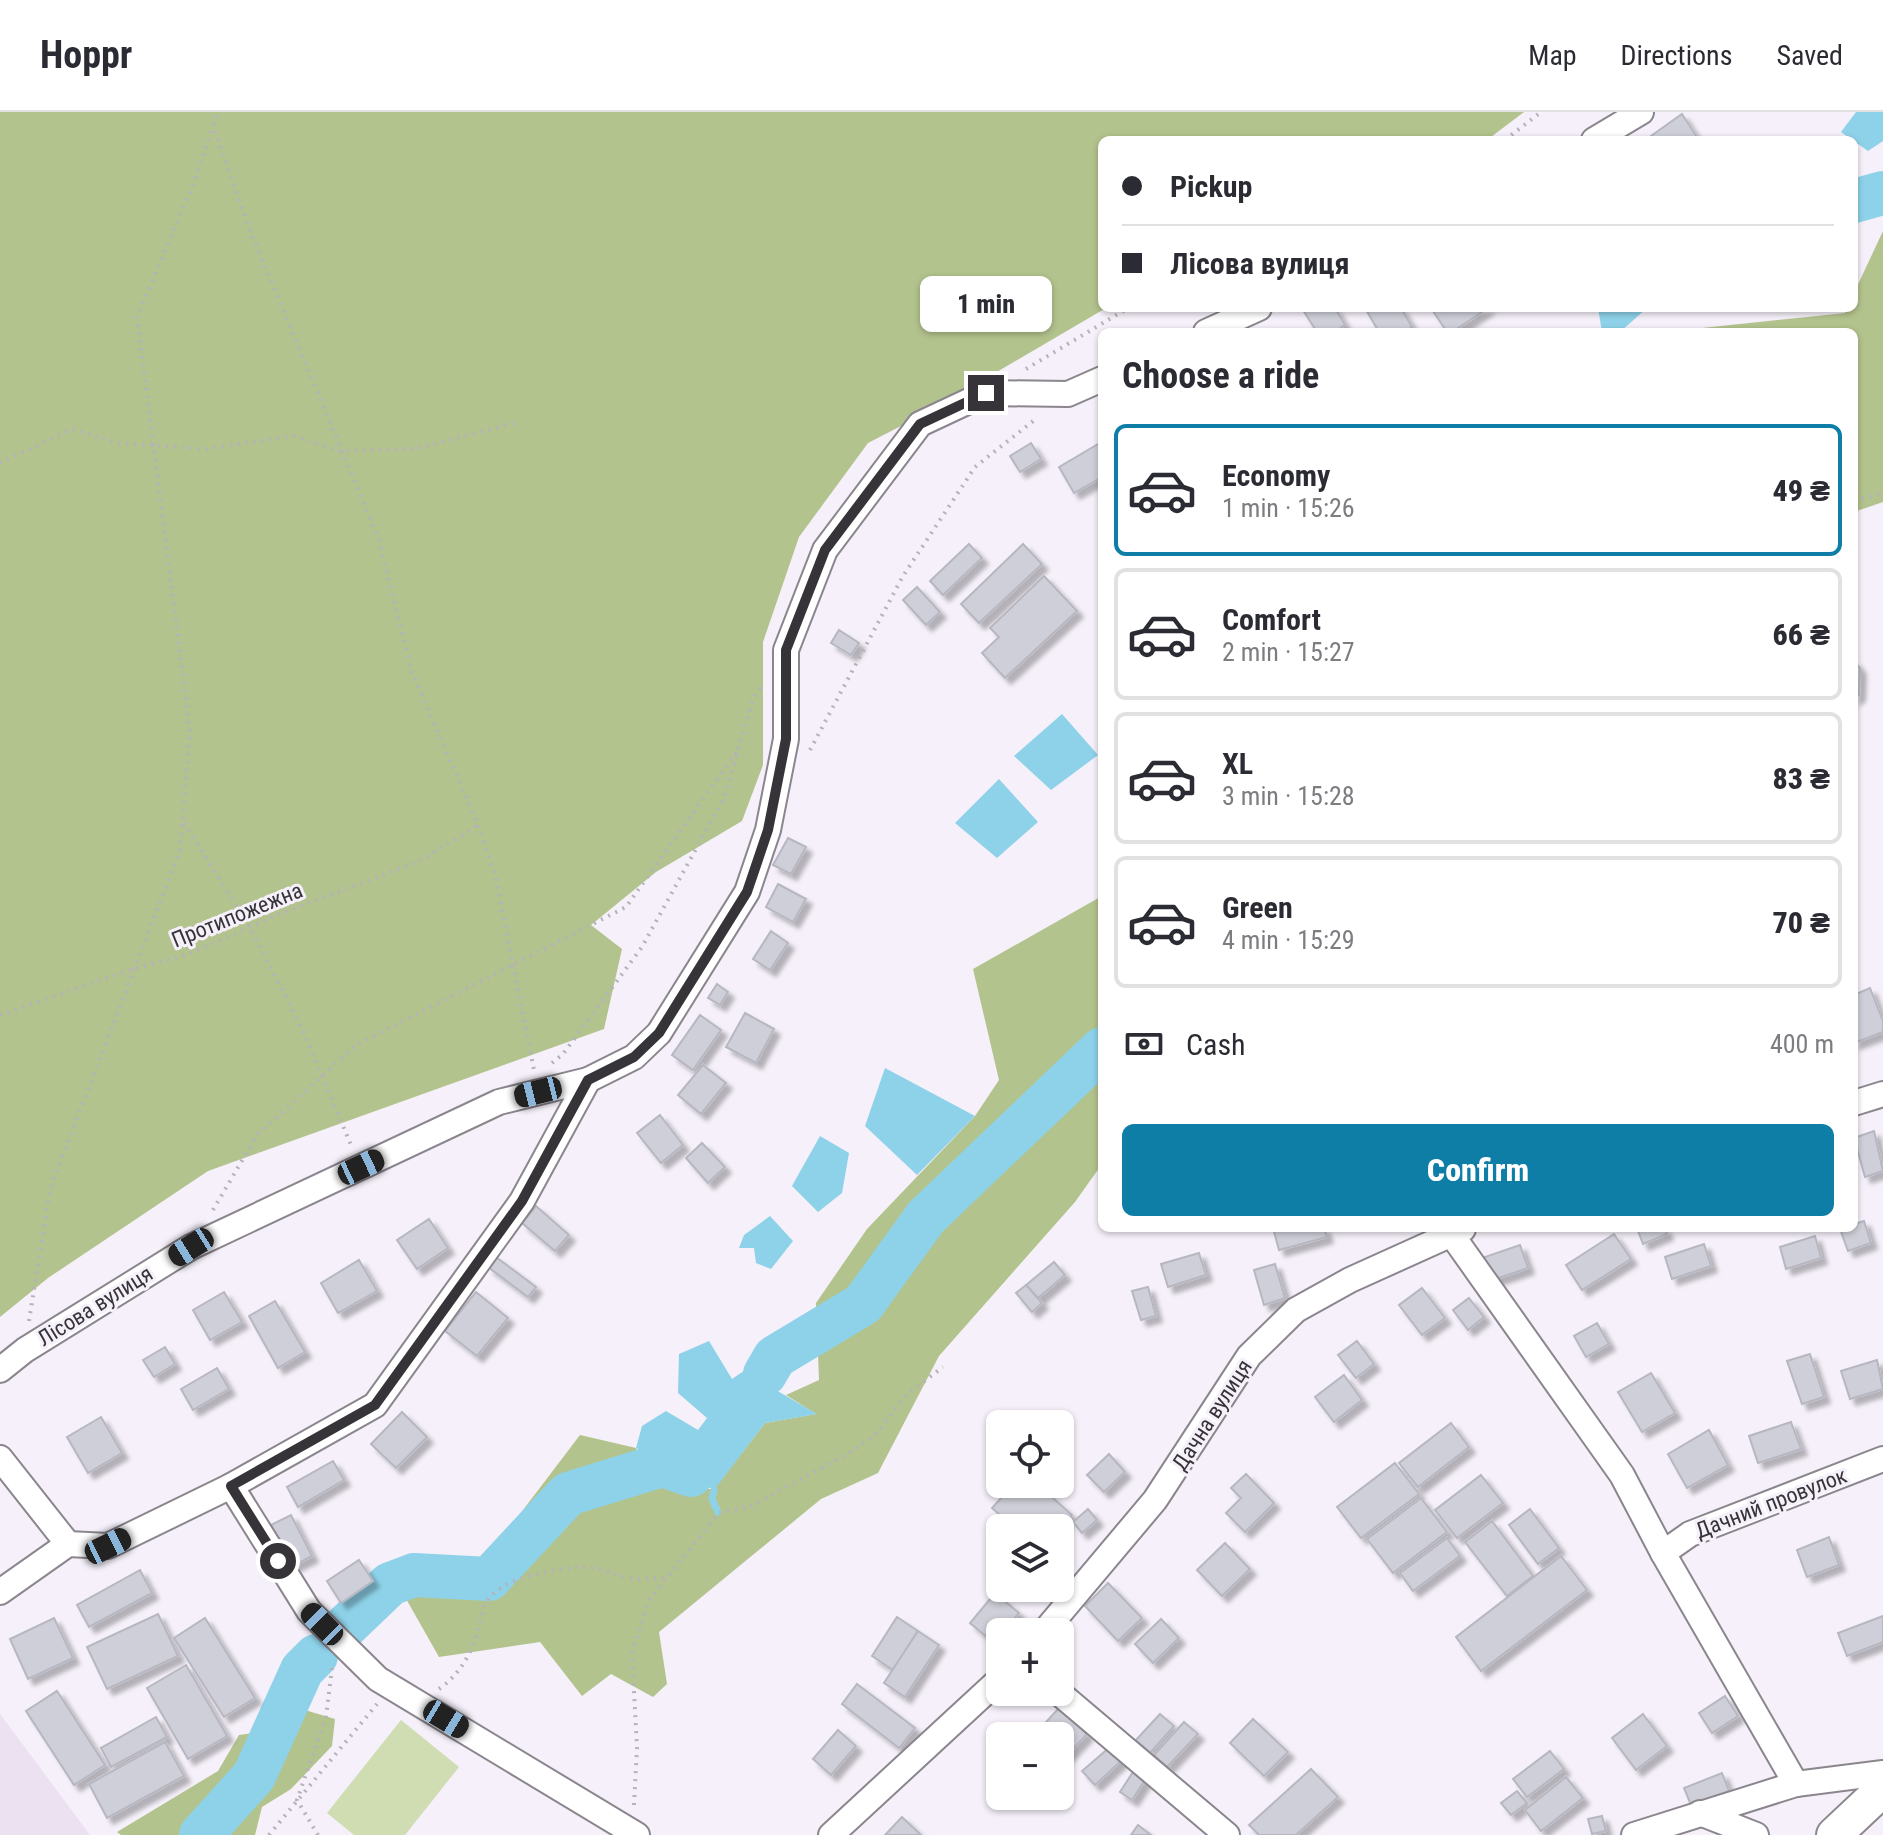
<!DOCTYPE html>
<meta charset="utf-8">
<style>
body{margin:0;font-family:"Roboto Condensed",sans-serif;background:#f2f2f3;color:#2b2b33;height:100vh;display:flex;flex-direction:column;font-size:30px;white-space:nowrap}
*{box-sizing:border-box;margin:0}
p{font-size:26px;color:#7c7c81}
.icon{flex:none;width:44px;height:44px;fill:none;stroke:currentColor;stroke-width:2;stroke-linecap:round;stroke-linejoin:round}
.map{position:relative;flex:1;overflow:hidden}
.side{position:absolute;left:1098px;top:216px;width:760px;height:904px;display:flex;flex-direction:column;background:#fff;border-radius:12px;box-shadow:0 2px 6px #0004}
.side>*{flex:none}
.guide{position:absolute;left:1098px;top:24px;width:760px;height:176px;border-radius:12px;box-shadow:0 2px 6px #0004;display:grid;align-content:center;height:176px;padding:0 24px;background:#fff}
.controls{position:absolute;left:986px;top:1298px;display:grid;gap:16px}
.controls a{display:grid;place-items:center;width:88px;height:88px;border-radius:12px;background:#fff;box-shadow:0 2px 6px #0004;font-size:40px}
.end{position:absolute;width:36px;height:36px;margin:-18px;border:10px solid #363438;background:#fff;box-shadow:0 0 0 4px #fff}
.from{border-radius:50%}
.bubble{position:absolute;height:56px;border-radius:12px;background:#fff;box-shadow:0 2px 6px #0004;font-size:26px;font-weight:800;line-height:56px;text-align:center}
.car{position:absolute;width:24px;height:48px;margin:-24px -12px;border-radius:10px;box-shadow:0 0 6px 2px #0007;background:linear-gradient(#222 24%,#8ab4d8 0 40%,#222 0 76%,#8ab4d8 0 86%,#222 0)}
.guide b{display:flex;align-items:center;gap:28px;height:76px;font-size:30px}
.guide b+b{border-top:2px solid #e1e1e2}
.guide i{width:20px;height:20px;background:#2b2b33}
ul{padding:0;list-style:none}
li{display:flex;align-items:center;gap:24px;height:132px;margin:0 16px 12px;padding:0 8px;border:4px solid #e1e1e2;border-radius:12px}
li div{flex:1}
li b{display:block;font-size:30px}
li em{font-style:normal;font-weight:800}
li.selected{border-color:#0e7ea6}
li>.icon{width:72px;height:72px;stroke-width:1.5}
h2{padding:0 24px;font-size:36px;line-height:96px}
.pay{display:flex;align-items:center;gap:20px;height:88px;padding:0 24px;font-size:30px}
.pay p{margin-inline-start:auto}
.button{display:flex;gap:16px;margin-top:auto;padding:16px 24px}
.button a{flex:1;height:92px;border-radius:12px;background:#0e7ea6;color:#fff;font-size:32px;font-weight:800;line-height:92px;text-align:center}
header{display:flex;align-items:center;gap:48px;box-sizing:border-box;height:112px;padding:0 40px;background:#fff;border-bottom:2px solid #e1e1e2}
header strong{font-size:38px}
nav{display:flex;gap:44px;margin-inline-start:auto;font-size:28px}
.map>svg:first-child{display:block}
</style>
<header>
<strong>Hoppr</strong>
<nav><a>Map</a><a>Directions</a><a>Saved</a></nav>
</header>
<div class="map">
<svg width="1883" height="1723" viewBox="0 0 1883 1723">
<defs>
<filter id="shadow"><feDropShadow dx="6" dy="6" stdDeviation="2" flood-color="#0004"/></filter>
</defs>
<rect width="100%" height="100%" fill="#f5f0f9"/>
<path fill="#ebe1f1" d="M0,1602L90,1723H0Z"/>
<path fill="#d0ddb2" d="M401,1608L459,1655L405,1723H354L327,1701Z"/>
<g fill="#b3c38d">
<path d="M0,0H1524L1487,28H1102V196H1106L932,298L868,331L799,425L763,530V653L742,709L656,760L591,813L622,837L604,917L208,1059L48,1166L0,1205Z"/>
<path d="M1883,119V390L1854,400V220H1700L1702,216L1845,201L1847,196H1854V181Z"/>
<path d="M1102,784V1052L1075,1090L939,1244L878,1361L821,1387L659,1520L667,1572L653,1585L611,1562L582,1584L540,1530L439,1545L405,1485L400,1449L482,1452L580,1323L636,1336L652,1375L714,1377L765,1311L816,1302L786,1283L819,1268L816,1191L867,1117L975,1004L999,968L973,857Z"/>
<path d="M305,1598L335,1607L332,1634L291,1677L262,1695L255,1723H121L117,1720L218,1659L239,1623L262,1620L283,1628Z"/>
</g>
<g fill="#8ed2e9">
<path d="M1856,0H1883V29L1868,39L1841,20Z"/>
<path d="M1598,196H1647L1620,220H1602Z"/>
<path d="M1062,602L1098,643L1051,678L1014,644Z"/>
<path d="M999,667L1038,710L997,746L955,711Z"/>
<path d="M885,956L975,1004L917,1063L865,1014Z"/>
<path d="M820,1024L849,1041L842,1081L818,1100L792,1074Z"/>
<path d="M770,1104L793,1129L771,1157L756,1151L754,1136H739L744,1123Z"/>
<path d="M814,1212L806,1238L769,1274L817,1302L765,1311L714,1378L636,1336L642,1314L666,1299L698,1318L707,1306L678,1281L679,1242L709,1229L732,1267Z"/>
</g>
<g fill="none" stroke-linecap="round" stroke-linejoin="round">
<path stroke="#8ed2e9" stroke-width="7" d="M714,1378L712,1387L718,1400"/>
<g stroke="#8ed2e9" stroke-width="44">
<path d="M1854,89L1883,81"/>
<path d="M765,1262L775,1245L863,1192L926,1105L1102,937"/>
<path d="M345,1515L390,1472L414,1463L489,1467L568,1382L662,1353L691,1363L720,1329"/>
<path d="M201,1723L254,1664L302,1558L316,1544"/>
</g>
</g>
<g fill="#cecfd8" stroke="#b7b7c1" stroke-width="2" filter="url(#shadow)">
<path d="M1682,2L1697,25L1654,28L1651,24Z"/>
<path d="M1306,196H1335L1345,213L1334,220H1317L1303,198Z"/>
<path d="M1365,196H1401L1412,215L1404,220H1379Z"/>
<path d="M1431,196H1488L1452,220H1447Z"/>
<path d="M1031,331L1041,347L1020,360L1010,344Z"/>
<path d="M1100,331L1102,365L1074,381L1059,355Z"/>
<path d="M969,432L982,446L943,483L930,469Z"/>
<path d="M1023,432L1042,452L979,511L961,492Z"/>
<path d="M1044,464L1077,499L1005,566L982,541L999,525L990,516Z"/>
<path d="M917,475L940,500L926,513L903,488Z"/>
<path d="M839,518L859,531L851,543L831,531Z"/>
<path d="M1854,549L1860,556L1859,583L1854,587Z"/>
<path d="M788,726L806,735L791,762L773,753Z"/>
<path d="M778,772L806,787L793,810L766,795Z"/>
<path d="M771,819L788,831L770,858L753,847Z"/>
<path d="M717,872L728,880L720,893L708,886Z"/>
<path d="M1870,876L1883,909V920L1854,931V883Z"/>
<path d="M745,901L774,917L756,951L726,935Z"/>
<path d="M700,903L721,918L693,958L672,943Z"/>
<path d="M703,953L726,971L701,1002L678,983Z"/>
<path d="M660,1003L683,1033L661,1051L637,1021Z"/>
<path d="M1874,1019L1883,1059L1865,1065L1854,1026Z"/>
<path d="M702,1031L725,1055L708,1071L686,1046Z"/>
<path d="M536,1094L569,1123L555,1139L522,1111Z"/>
<path d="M429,1107L448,1136L417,1157L397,1128Z"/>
<path d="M1864,1109L1871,1131L1848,1139L1840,1117L1854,1116V1112Z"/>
<path d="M1273,1116H1324L1327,1125L1279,1138Z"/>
<path d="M1637,1116H1665L1667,1122L1643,1132Z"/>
<path d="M1614,1122L1631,1147L1582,1178L1566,1153Z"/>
<path d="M1815,1124L1821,1146L1786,1157L1780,1135Z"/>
<path d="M1704,1132L1711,1154L1672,1167L1665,1145Z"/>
<path d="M1520,1133L1528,1156L1490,1169L1482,1146Z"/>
<path d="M1199,1141L1206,1163L1168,1175L1161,1152Z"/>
<path d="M496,1145L536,1175L528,1185L488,1155Z"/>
<path d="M359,1148L377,1179L338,1201L321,1171Z"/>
<path d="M1054,1150L1065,1163L1038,1186L1026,1173Z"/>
<path d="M1275,1152L1285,1186L1264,1193L1254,1158Z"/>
<path d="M1026,1173L1042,1191L1032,1200L1016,1181Z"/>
<path d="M1148,1175L1156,1204L1141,1208L1132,1179Z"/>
<path d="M1422,1176L1445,1206L1422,1223L1399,1193Z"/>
<path d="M224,1180L242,1210L210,1228L193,1198Z"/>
<path d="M476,1180L508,1206L477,1244L445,1219Z"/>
<path d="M1469,1186L1484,1205L1468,1218L1453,1198Z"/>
<path d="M275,1189L305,1240L278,1256L249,1204Z"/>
<path d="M1597,1211L1609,1232L1586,1245L1574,1224Z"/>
<path d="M1357,1229L1374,1252L1356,1266L1338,1243Z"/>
<path d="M165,1235L175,1252L154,1265L143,1248Z"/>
<path d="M1810,1242L1824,1285L1802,1292L1787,1249Z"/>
<path d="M1877,1248L1883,1277L1850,1287L1841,1259Z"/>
<path d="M217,1256L229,1277L193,1298L181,1277Z"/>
<path d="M1651,1261L1675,1301L1642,1320L1618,1280Z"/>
<path d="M1344,1263L1362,1288L1334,1310L1315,1285Z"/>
<path d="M402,1300L427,1325L396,1356L371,1332Z"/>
<path d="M101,1305L122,1341L88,1361L67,1325Z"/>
<path d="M1791,1310L1801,1337L1758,1351L1749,1324Z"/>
<path d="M1451,1311L1469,1335L1418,1375L1399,1351Z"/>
<path d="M1709,1318L1728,1353L1687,1376L1668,1342Z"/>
<path d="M1109,1342L1125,1360L1104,1380L1087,1363Z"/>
<path d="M333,1349L344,1368L298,1395L287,1375Z"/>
<path d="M1395,1351L1419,1382L1361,1426L1337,1395Z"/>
<path d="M1246,1362L1274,1391L1245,1420L1226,1401L1241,1386L1231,1376Z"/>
<path d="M1481,1363L1503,1391L1457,1426L1435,1398Z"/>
<path d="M1014,1372H1037L1072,1403L1060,1416H1005L1009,1411L992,1396Z"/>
<path d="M1421,1386L1447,1420L1393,1461L1367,1427Z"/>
<path d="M1088,1397L1097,1408L1082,1421L1073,1410Z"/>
<path d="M1530,1397L1559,1436L1538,1452L1509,1413Z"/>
<path d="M291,1403L312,1444L291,1455L271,1413Z"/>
<path d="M1492,1409L1533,1464L1507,1484L1465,1430Z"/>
<path d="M1829,1425L1839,1453L1807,1465L1797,1438Z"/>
<path d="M1447,1426L1460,1444L1413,1479L1400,1461Z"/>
<path d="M1225,1431L1250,1457L1222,1484L1197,1458Z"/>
<path d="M1561,1444L1587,1478L1481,1559L1456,1525Z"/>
<path d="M359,1448L373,1469L341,1491L327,1469Z"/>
<path d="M140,1458L152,1481L89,1515L77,1493Z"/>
<path d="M1108,1471L1142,1506L1118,1529L1085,1494Z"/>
<path d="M995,1481L1019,1501L994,1531L970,1511Z"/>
<path d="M158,1502L178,1544L107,1577L87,1535Z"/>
<path d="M1883,1504V1530L1847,1544L1838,1521Z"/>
<path d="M897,1505L918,1519L893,1558L872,1544Z"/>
<path d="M54,1506L73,1546L28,1567L10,1527Z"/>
<path d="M205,1506L255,1586L224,1605L174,1526Z"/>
<path d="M1161,1507L1179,1526L1153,1551L1135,1532Z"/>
<path d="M918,1519L939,1533L905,1585L884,1571Z"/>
<path d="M186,1553L227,1624L188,1647L147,1576Z"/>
<path d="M857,1572L915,1616L899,1636L842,1592Z"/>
<path d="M57,1579L105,1653L74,1673L26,1599Z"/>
<path d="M1725,1584L1738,1604L1712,1621L1699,1601Z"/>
<path d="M1059,1596L1087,1622L1062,1649L1060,1624L1034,1623Z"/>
<path d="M1160,1602L1174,1614L1150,1641L1136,1628Z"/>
<path d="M1643,1602L1667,1634L1636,1658L1612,1626Z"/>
<path d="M156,1605L167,1625L111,1655L101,1636Z"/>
<path d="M1253,1607L1288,1640L1264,1664L1230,1631Z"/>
<path d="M1184,1610L1198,1622L1167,1655L1154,1643Z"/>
<path d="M838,1618L856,1634L831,1663L813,1647Z"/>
<path d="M165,1630L184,1664L107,1706L89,1672Z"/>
<path d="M1110,1635L1122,1648L1095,1673L1082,1659Z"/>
<path d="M1550,1639L1564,1657L1527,1685L1513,1667Z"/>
<path d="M1311,1657L1338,1685L1296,1723H1259L1249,1713Z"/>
<path d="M1133,1660L1145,1668L1132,1688L1120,1680Z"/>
<path d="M1722,1661L1729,1679L1691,1693L1684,1676Z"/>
<path d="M1566,1665L1583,1686L1541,1719L1525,1698Z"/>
<path d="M1517,1679L1527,1691L1511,1703L1501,1691Z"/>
<path d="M1602,1704L1606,1719L1592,1722L1588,1707Z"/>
<path d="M902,1705L921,1723H885Z"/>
<path d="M1138,1713L1151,1723H1131Z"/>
</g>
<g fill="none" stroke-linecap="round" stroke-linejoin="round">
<g stroke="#8b868e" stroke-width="28">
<g id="street">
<path d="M1594,28L1641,0"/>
<path d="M1206,220L1259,196"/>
<path d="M1854,991L1883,982"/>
<path d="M1447,1116L1622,1363L1663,1441L1796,1672"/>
<path d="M0,1258L25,1238L191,1135L499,990L588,968L634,945L659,921L747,780L768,718L786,627V538L825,438L920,312L986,281L1068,282L1102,267"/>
<path d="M0,1346L68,1432"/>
<path d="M231,1374L309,1499L378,1567L637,1723"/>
<path d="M1663,1441L1690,1422L1883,1347"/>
<path d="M0,1480L68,1432L108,1434L231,1374L375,1293L522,1089L588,968"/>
<path d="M1044,1520L1155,1388L1249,1244L1296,1198L1350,1168L1463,1117"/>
<path d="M1058,1580L1227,1723"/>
<path d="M1700,1701L1756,1723"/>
<path d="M831,1723L1000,1567"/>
<path d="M1634,1723L1796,1672L1883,1661"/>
</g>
</g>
<g stroke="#8b868e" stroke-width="38">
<path id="secondary" d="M1834,1723L1883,1677"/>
</g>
<g stroke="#b6b2b9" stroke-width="4" stroke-dasharray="2 6" stroke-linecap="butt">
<path d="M215,19L249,116L379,428L412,560L478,713L496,767L534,958"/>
<path d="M1505,28L1541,0"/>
<path d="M1026,257L1128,196"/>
<path d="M0,351L72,317L119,331L205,337L294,324L340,339L415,337L518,310"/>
<path d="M1854,389L1883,381"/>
<path d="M810,638L903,464L975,355L1037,306"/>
<path d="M184,711L250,815L304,921L351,1033"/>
<path d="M0,903L133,857L189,842L277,803L420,749L478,713"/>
<path d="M552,951L563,942L642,835L724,686L753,587L761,575"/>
<path d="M213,1098L257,1023L356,933L626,795L738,638"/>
<path d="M29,1209L50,1077L180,738L190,619L137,205L194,70L218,0"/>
<path d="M439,1577C466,1558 477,1529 483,1498C488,1467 559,1455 586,1455C600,1455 614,1463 628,1466C640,1468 653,1466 665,1466"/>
<path d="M634,1693L637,1636L632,1541L649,1488L719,1401L752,1394L849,1341L874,1324L906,1283L943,1255"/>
<path d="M269,1723L377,1592"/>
<path d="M318,1723L297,1688L326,1605L332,1556"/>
</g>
<use href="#street" stroke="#fff" stroke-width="24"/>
<use href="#secondary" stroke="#fff" stroke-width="34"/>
</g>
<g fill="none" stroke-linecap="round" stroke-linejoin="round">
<path stroke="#363438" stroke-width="10" d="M278,1449L231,1374L375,1293L522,1089L588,968L634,945L659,921L747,780L768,718L786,627V538L825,438L920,312L986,281"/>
</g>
<g text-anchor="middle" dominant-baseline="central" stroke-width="6" stroke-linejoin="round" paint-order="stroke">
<g font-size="22" fill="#363438" stroke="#f5f0f9">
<text transform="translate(237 803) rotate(-22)">Протипожежна</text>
<text transform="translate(95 1194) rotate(-32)">Лісова вулиця</text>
<text transform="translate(1212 1303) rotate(-57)">Дачна вулиця</text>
<text transform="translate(1771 1391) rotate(-21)">Дачний провулок</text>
</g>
</g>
</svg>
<div class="controls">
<a><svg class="icon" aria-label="locate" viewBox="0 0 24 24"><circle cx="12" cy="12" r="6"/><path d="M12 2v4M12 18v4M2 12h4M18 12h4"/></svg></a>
<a><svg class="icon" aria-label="layers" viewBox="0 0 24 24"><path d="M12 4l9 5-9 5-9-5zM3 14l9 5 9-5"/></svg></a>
<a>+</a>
<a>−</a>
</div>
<i class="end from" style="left:278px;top:1449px"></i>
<i class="end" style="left:986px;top:281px"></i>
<div class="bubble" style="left:920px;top:164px;width:132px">1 min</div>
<i class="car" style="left:538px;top:980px;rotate:256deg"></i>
<i class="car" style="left:361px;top:1055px;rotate:65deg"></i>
<i class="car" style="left:191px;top:1135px;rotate:238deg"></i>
<i class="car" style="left:108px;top:1434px;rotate:64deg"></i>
<i class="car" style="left:322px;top:1512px;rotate:315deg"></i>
<i class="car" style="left:446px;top:1607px;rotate:121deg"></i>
<div class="guide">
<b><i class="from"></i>Pickup</b>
<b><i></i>Лісова вулиця</b>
</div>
<section class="side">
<h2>Choose a ride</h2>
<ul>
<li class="selected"><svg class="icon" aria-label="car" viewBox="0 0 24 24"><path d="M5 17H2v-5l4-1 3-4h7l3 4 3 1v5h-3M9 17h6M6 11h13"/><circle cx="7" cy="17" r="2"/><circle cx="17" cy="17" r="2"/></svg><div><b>Economy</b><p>1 min · 15:26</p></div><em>49 ₴</em></li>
<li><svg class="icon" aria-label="car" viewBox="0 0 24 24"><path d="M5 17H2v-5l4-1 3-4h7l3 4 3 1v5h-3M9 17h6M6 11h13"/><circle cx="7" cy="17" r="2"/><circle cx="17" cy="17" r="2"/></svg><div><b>Comfort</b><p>2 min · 15:27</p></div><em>66 ₴</em></li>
<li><svg class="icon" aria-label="car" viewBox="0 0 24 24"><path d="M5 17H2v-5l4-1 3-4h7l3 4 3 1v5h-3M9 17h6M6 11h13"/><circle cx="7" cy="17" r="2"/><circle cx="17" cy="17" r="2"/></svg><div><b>XL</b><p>3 min · 15:28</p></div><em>83 ₴</em></li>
<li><svg class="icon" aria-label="car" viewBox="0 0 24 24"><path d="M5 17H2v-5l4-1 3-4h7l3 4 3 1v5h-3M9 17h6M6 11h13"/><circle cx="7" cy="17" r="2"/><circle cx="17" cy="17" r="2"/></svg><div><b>Green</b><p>4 min · 15:29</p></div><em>70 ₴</em></li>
</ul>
<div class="pay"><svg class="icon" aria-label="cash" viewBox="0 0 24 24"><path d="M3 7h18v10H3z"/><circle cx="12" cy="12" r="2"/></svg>Cash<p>400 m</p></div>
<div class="button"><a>Confirm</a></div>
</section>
</div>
